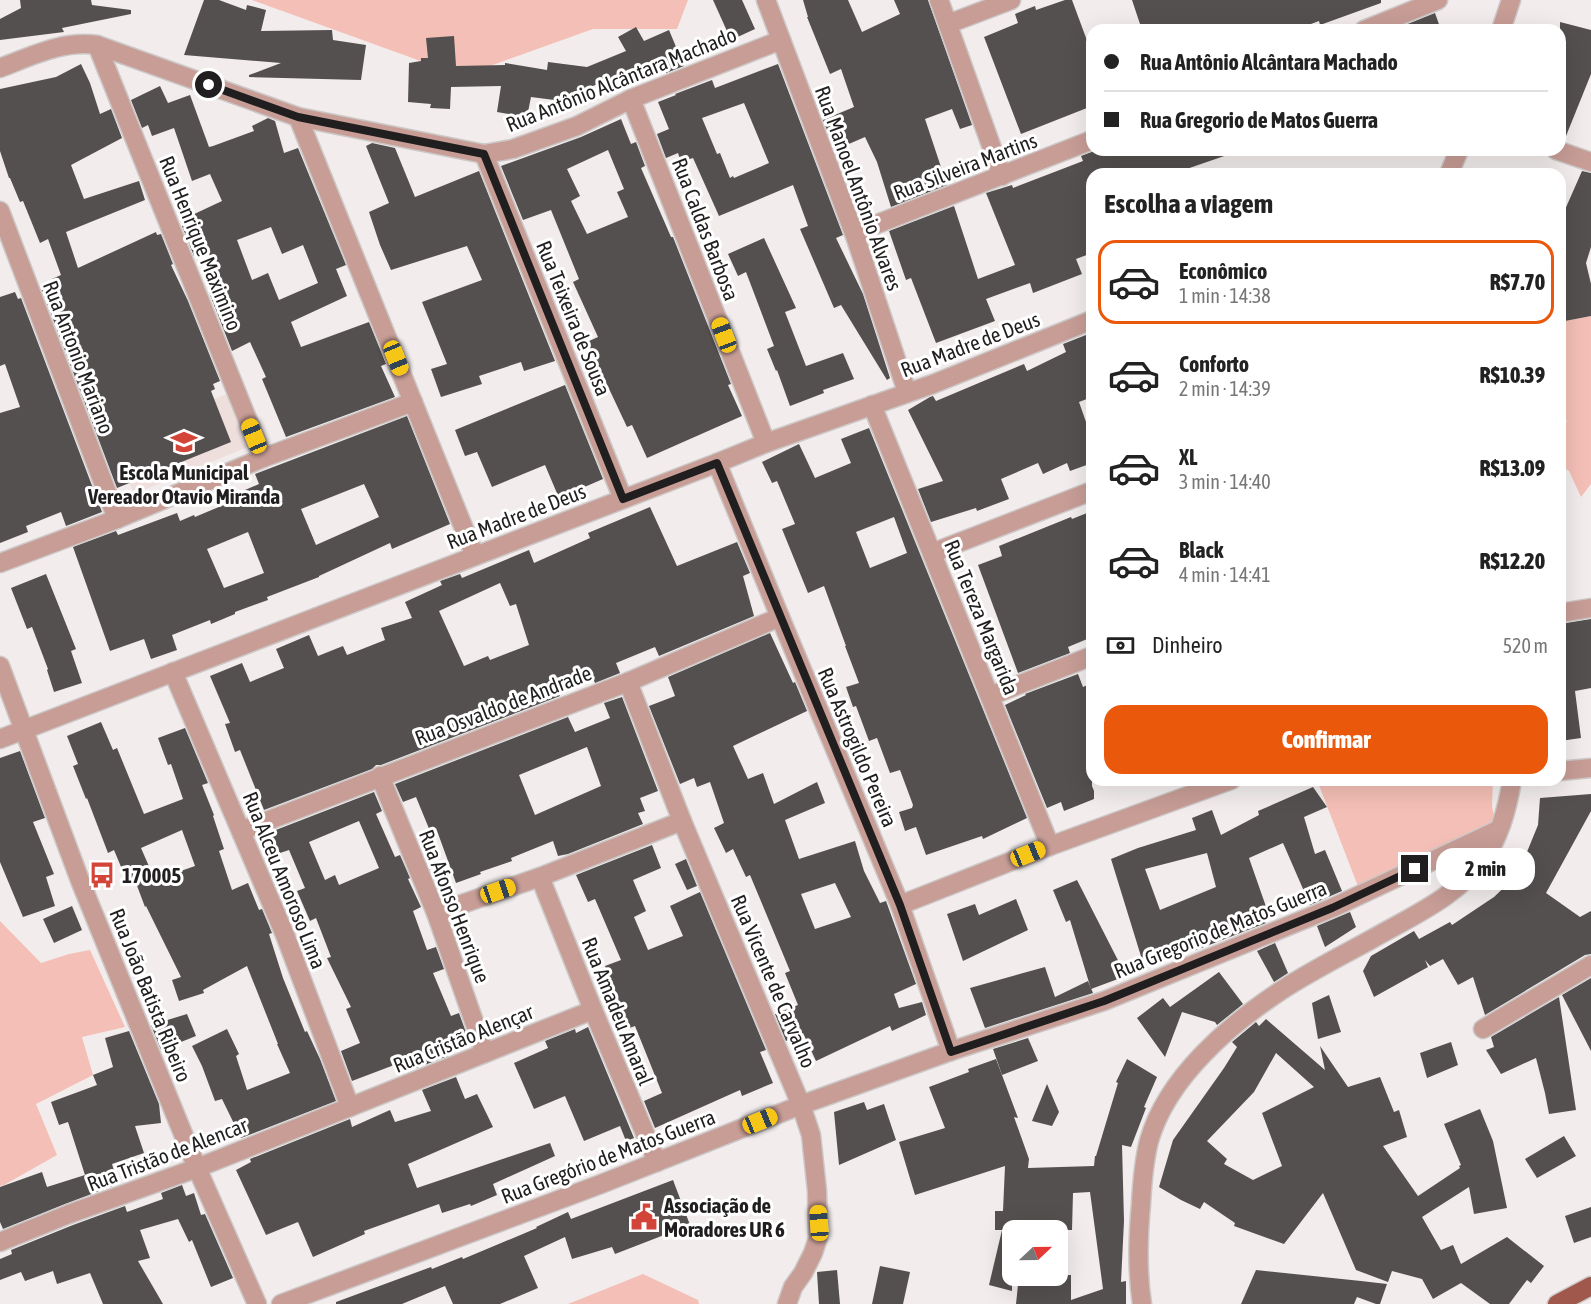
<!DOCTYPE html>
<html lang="pt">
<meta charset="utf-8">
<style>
body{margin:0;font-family:"Asap Condensed",sans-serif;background:#f6f6f6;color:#222;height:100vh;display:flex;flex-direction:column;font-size:22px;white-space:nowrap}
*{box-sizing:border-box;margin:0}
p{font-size:20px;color:#767676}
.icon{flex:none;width:33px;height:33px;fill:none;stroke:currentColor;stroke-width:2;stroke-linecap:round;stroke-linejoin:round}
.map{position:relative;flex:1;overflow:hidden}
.sheet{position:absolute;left:1086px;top:168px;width:480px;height:618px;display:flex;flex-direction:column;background:#fff;border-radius:18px;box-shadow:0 6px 24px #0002}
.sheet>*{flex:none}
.banner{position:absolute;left:1086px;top:24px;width:480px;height:132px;border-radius:18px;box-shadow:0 6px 24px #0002;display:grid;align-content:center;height:132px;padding:0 18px;background:#fff}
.needle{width:39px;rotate:68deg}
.buttons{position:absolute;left:1002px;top:1220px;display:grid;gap:12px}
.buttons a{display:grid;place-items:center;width:66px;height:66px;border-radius:12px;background:#fff;box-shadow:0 6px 24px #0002;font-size:30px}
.end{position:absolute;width:27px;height:27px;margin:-14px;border:8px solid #201e1e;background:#fff;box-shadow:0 0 0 3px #fff}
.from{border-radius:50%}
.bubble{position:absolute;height:42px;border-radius:18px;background:#fff;box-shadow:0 6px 24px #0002;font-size:20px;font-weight:800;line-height:42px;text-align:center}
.car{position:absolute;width:18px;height:36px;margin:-18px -9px;border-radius:8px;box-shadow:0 0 4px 2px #0007;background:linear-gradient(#f5c518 24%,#345 0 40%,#f5c518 0 76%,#345 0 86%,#f5c518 0)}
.banner b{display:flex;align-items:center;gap:21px;height:57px;font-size:22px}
.banner b+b{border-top:2px solid #e0e0e0}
.banner i{width:15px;height:15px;background:#222}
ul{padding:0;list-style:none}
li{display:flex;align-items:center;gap:18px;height:84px;margin:0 12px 9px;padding:0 6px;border:3px solid transparent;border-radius:18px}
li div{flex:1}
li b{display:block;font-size:22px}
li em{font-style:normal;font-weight:800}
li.selected{border-color:#ea580c}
li>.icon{width:54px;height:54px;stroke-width:1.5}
h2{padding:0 18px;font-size:27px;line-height:72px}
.pay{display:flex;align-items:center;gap:15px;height:66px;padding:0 18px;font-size:22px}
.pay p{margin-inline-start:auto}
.button{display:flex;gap:12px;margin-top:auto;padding:12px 18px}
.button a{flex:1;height:69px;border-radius:18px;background:#ea580c;color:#fff;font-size:24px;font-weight:800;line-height:69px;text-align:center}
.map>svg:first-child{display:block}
</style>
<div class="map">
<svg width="1591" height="1304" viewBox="0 0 1591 1304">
<rect width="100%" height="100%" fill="#f2edec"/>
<path fill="#eedfdd" d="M234,391L255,444L134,494L112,440Z"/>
<g fill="#f4bfb6">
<path d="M252,0H688L677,29H593L462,76Z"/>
<path d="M1591,316V484L1581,497L1569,471L1560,465V433L1567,421L1560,414V322Z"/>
<path d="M1317,780H1493L1492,806L1495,821L1487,829L1359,889Z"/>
<path d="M0,921L41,963L69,954L90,950L125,1027L82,1037L93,1075L36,1104L57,1155L4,1185L0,1186Z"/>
<path d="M643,1274L698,1300L699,1304H568Z"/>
</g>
<g fill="#54504f" fill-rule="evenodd">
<path d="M20,0H91L92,5L131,10V14L62,28L64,32L0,40V19L21,8Z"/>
<path d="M204,0H219L246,10L247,5L266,10L261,31L332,30L333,40L366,45L361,80L249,77V75L281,63L184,55Z"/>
<path d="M713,0H742L755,29L731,40Z"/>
<path d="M803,0H848L862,32L900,14L894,0H928L972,125L960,129L952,109L925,119L947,185L891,207L877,162L865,137L835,150L823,120L854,107L841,69L830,74L807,17H808Z"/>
<path d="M1065,0H1072L1092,54V106L1021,134L984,37L1018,23L1015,14L1035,6L1036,10Z"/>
<path d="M1132,0H1381V3L1320,25L1319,21L1295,30H1142Z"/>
<path d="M1435,13L1441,30H1407L1405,25Z"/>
<path d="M1560,22L1591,30V74L1564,141L1560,139Z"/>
<path d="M636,27L644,41L669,30L684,66L666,73L659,57L636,70V69L570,95V102L531,97L527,117L497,112L501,86L451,87L450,109L430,108L431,104L408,102L409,63L421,61V58H428L426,38L454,36L456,66L505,65V63L547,70L548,62L587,67L626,51L618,37Z"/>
<path d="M81,64L90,83L100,114L111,109L122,138L71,165L84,199L139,181L145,200L66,232L78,268L156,232L157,235L161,234L173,264L171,265L188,301L220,381L213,384L215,389L211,391L231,442L117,488L42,290L54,286L52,279L61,275L48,239L40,243L23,201L20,202L10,178H9L0,151V89L56,77Z"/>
<path d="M778,64L843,235L836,238L863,294L890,378L887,380L841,305L834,308L800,229L808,226L793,185L719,216L693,158L681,162L678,153L666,158L657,134L669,129L658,102L676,95L675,94L712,80L715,88ZM744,103L769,163L734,178L733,176L730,178L720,153L717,154L702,118Z"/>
<path d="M160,86L168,103L190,95L209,147L213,146L254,131L252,126L268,118L275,121L284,153L298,148L346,265L336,269L347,296L291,322L301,347L369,322L386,364L381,366L395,397L286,437L262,379L266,377L250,342L232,351L209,292L222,287L208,251L194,256L182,226L192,222L190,216L222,201L210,174L192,181L174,128L152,136L148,125L142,128L131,100ZM271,227L282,254L303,245L318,283L279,300L268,273L252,280L237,240Z"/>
<path d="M621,119L631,144L636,142L645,166L641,168L671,237H673L731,384L728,385L742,416L647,458L632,425L627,427L587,342L598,337L573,282L579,279L551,210L523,220L501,166L581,137ZM608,150L624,189L617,192L628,217L587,234L571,201L580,196L567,169Z"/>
<path d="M372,143L395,148L415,197L479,171L555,361L524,371L521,362L479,376L482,384L441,397L431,369L447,364L422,302L482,280L467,246L391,270L380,245L369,212L389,203L366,146Z"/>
<path d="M1097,150H1232L1233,153L1172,174H1092V253L1076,259L1082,274L1033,293L1030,283L986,299L995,321L936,343L911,278L906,280L889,231L954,206L978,279L1015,265L986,193L1012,185L1013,188L1083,161L1081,156Z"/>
<path d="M1582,171L1591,173V247L1586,263L1591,284V316L1560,322V221Z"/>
<path d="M764,238L796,308L785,312L806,366L843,353L854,379L823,390L824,393L790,406L777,370L776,371L767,349L774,346L746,272L738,276L728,254Z"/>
<path d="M15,292L18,299L21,298L102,512L66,526L61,512L26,526L28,532L0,543V413L20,407L5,364L0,366V297Z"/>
<path d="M1086,335L1092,349V397L1079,402L1092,439V463L1070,471L1067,463L1043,474L1038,463L1001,479L1009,499L977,511L976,508L931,522L918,489L943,481L908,410L930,397L933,396L936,401L1024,364L1027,371L1066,352L1063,344Z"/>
<path d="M565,385L603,479L559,498L545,465L492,487L477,452L465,456L455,430Z"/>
<path d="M407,416L450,524L392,549L390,543L319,576V577L267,597L268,600L235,612V614L211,624L210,620L172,635L177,650L151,659L144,639L110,651L73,547L116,531L118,535L177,513L180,521L194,515L195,517L233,501L231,496L259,484L255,474ZM364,484L379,517L316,545L301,509ZM248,532L264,573L224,588L207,549Z"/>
<path d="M869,428L1027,818L983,839L982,836L926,855L916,827L905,831L899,812L912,808L913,805L900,770L890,773L877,738L869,741L856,706L853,707L846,687L859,683L845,646H846L824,586L808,593L782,529L795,524L777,481L772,483L762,462L799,444L815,478L851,463L841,439ZM894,517L907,553L870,568L856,532Z"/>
<path d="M650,507L677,566L737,542L750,573L743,576L754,616L659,656L655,647L616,663L620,673L595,683L591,673L556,687L560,696L381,765H376L372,769L264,810L240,750L235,752L225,724L230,723L210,676L242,663L250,682L284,668L276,649L309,635L318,656L343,646L347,655L385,640L381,628L412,618L405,602L442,585L440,581L460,574L462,578L529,550L534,563L590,538L588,533ZM500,583L510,606L516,604L529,645L490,660L488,656L464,666L439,611Z"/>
<path d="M1092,511V637L1068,647L1070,653L1018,673L978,565L1002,556L999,546L1071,517L1072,519Z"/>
<path d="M46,574L76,649L71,651L82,683L54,692L47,670L48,669L32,627L27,629L11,588Z"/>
<path d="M1591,619V688L1575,691L1581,738L1560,741V624Z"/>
<path d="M770,633L793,683L795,682L807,711L733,746L748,779L763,773L774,804L817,782L825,803L785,820L799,859L855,841L864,871L880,903L886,901L916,984L894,994L899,1008L922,1002L926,1015L892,1031L890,1026L816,1061L803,1033L786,1041L775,1014L798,1005L785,973L790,971L750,875L746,877L733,849L726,853L714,828L724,823L710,782L697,787L694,778L680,784L649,706L675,696L668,677ZM835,883L851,917L815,929L801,894Z"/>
<path d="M1078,674L1083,687L1092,683V786L1094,791V799L1064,811L1061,802L1047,808L1005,705L1026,695L1025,694Z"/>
<path d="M622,697L658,791L640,798L645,811L638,813L643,824L568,854L558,856L553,841L511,858L512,861L480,872L481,874L456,883L436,828L430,831L416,797L403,802L395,784L568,717L575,732L610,718L604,703ZM587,747L601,786L535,815L519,775Z"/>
<path d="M101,722L113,750L117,748L144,814L183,799L171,764L168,765L158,738L185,728L208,783L202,785L214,815L213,816L224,849L219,851L232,890L248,883L259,910L262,909L272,933L269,934L283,978L305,1032L307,1031L320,1059L336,1101L241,1138L222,1099L215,1101L202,1066L192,1046L227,1029L239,1054L236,1056L247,1090L290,1073L277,1044H278L247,966L203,990L204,993L179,1001L172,980L181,977L146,906L145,907L136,883L129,886L114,850L108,853L87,798L86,799L73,766L78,764L67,736ZM182,830L195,866L155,880L141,848Z"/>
<path d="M20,751L45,818L33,822L54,874L46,877L55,906L23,917L0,862V758Z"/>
<path d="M1313,787L1327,807L1304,817L1315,854L1325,850L1342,891L1310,905L1283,843L1249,858L1270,918L1265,920L1266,923L1191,952L1190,950L1144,966L1111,859L1138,848L1196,830L1192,818L1212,810L1221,835L1259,815L1258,811ZM1207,853L1216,887L1160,910L1145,869Z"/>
<path d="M374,792L382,811L376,814L395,857L400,855L410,878L408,879L421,907L413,911L427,950L436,947L444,969L433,973L451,1016L459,1013L468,1038L444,1047L448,1056L414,1069L410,1059L352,1081L341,1051L360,1043L346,1009L351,1007L327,958L331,957L316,918L310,921L297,891L305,888L289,850L274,855L268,833ZM359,821L379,868L339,885L335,875L325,880L309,842Z"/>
<path d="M1591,794V811L1546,893L1580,917L1591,911V954L1585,955L1485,1015L1473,977L1458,985L1443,959L1430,966L1425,960L1428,967L1374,997L1363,971L1371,956L1414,931L1419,939L1450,922L1452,925L1494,897L1518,874L1538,825L1540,798Z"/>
<path d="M652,845L661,868L633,880L646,911L634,917L648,950L683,936L670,906L700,892L766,1050L760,1052L773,1083L742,1096L740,1090L655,1128L644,1101L662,1093L635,1026L624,1030L614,1003L619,1001L605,966L621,960L595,899L588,902L576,875Z"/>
<path d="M686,859L697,886L687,890L675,864Z"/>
<path d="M1077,880L1126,976L1091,989L1070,920L1066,922L1053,890Z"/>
<path d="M1016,899L1028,930L963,961L947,914L975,904L979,915Z"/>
<path d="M72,906L82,930L54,943L43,919Z"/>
<path d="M1350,912L1356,927L1325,947L1317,926Z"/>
<path d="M1275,943L1288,973L1274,982L1257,951Z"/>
<path d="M1045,967L1055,997L1088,981L1093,993L985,1028L970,988Z"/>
<path d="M1219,972L1243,1004L1217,1025L1215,1022L1182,1012L1165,1057L1137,1018L1163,998L1170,1007Z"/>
<path d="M1591,978V1051L1562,995Z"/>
<path d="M1329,995L1341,1032L1318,1039L1312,1003Z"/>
<path d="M1559,997L1576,1110L1549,1114L1545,1093L1536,1058L1501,1074L1486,1050L1494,1047L1491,1037Z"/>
<path d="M187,1014L196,1036L161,1050L151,1025Z"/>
<path d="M1266,1019L1325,1070L1320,1046L1348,1087L1380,1077L1394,1112L1399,1110L1407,1137L1383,1146L1418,1196L1460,1168L1459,1166L1461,1165L1444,1124L1480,1109L1493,1141L1507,1208L1474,1214L1469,1187L1422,1217L1441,1250L1453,1245L1461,1264L1507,1237L1544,1266L1531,1283L1527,1280L1509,1304H1490L1461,1283L1433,1299L1422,1279L1392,1271L1388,1282L1356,1270L1323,1193L1284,1244L1234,1226L1235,1223L1204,1202L1200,1209L1181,1200L1159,1187L1173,1140L1224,1068L1237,1047L1232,1042L1256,1022L1259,1026ZM1276,1053L1314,1087L1262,1113L1282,1166L1253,1180L1224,1164L1227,1159L1207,1141L1254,1092Z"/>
<path d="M588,1027L634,1138L626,1141L620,1126L584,1141L565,1096L534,1109L514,1063L548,1048L545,1041L575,1029L576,1033Z"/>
<path d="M129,1031L159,1104L161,1123L135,1126L144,1153L112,1164L118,1184L65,1204L3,1229L0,1222V1187L42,1172L47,1187L85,1175L68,1122L59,1125L51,1102L97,1085L93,1075L113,1067L105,1038Z"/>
<path d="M1028,1038L1038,1061L1002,1075L993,1049Z"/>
<path d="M1451,1042L1458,1065L1427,1078L1420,1053Z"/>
<path d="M996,1059L1018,1118L1014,1117L1029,1159L1028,1168L1094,1166L1095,1156H1096L1118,1083L1116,1082L1127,1059L1157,1077L1144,1107L1146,1108L1131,1147L1122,1145L1124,1221L1121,1282L1126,1281V1304H1016L1019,1275L1049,1280L1050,1275H1071V1300L1103,1289L1090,1192L1073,1193L1072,1230H1012V1291L989,1285L1002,1230H995V1211H1003L1005,1166L915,1195L899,1142L945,1128L929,1087L969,1072L968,1069Z"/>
<path d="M456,1077L465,1099L477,1094L493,1127L408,1164L417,1188L550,1143L555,1156L493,1184L497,1195L471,1206L470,1204L442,1213L439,1204L364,1231L365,1234L313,1257L298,1222L266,1235L236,1170L251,1162L250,1159L350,1119L352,1127L390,1110L395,1122L431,1111L422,1090Z"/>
<path d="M1047,1084L1059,1112L1052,1126L1032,1121Z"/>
<path d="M864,1102L867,1110L884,1104L896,1140L839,1165L834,1112Z"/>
<path d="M1564,1136L1576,1156L1537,1178L1525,1159Z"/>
<path d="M673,1180L690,1225L615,1254L612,1247L572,1259L565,1237L524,1256L538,1288L500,1304H453L445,1286L402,1304H336V1302L431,1267L432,1269L462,1257L463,1259L537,1228L536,1227L568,1212L571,1219Z"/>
<path d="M182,1185L186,1196L194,1193L201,1215L205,1214L233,1278L211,1287L192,1240L189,1242L178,1219L140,1230L150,1258L138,1261L163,1304H103L90,1273L57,1284L53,1271L25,1281L21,1272L0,1280V1259L12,1254L11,1250L73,1225L125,1206L127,1212L163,1199L161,1193Z"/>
<path d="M1591,1207V1237L1574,1243L1565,1216Z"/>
<path d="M880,1266L910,1272L903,1304H872Z"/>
<path d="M837,1270L840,1304H819L817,1272Z"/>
<path d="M1256,1270L1361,1281L1387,1284L1380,1304H1376L1357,1297L1354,1304H1241Z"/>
</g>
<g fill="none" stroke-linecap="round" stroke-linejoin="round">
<g stroke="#ccc8c7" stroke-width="21">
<g id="minor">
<path d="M766,0L854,233L907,392"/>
<path d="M939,0L1002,176"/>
<path d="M948,24L1011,0"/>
<path d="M1364,30L1438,0"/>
<path d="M1501,30L1511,0"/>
<path d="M97,45L263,458"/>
<path d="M0,68C32,56 63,40 97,45L298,117L484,154L513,149L577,126L631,99L781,40"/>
<path d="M631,99L766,443"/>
<path d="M298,117L475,556"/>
<path d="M1556,150L1591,162"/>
<path d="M484,154L623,499"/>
<path d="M1449,174L1459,150"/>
<path d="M0,211L117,519"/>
<path d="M854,233L1092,140"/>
<path d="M872,405L1050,846"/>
<path d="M717,463L780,617L900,905L951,1051"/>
<path d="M932,553L1092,491"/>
<path d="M0,563L117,519L263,458L413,402"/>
<path d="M1560,613L1591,608"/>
<path d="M0,666L81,883L197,1168L257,1304"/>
<path d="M173,672L285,935L350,1107"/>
<path d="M628,682L682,821L801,1105L811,1135L817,1191L818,1238L813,1253L803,1273L793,1287L787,1304"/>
<path d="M990,696L1092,656"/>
<path d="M0,739L717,463L766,443L933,384L1092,320"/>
<path d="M1560,771L1591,768"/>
<path d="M380,776L436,913L485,1053"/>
<path d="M241,831L628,682L780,617"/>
<path d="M540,877L593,1010L657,1162"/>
<path d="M900,905L1050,846L1231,780"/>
<path d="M436,913L540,877L682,821"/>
<path d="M1483,1029L1591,965"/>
<path d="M0,1242L69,1214L197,1168L593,1010"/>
<path d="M281,1304L601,1184L801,1105L951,1051L1104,1001L1332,908L1498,830"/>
<path d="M1142,1304C1137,1272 1138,1237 1141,1204C1142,1184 1144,1161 1149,1141C1167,1077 1231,1023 1285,988C1313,970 1343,955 1372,939C1412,916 1459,896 1485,857C1500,836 1508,805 1512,780"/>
</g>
</g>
<g stroke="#ccc8c7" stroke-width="21">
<path id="major" d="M1557,1304L1591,1286"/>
</g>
<use href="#minor" stroke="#c79d96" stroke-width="18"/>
<use href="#major" stroke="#a0574c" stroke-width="18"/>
</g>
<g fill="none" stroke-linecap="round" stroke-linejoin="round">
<path stroke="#201e1e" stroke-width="8" d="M209,85L298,117L484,154L623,499L717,463L900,905L951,1052L1104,1001L1332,908L1415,869"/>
</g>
<defs>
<g id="school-bare" transform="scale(2.07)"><path d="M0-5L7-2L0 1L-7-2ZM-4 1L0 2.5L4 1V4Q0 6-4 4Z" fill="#d24538" stroke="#fff" stroke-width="2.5" paint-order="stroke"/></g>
<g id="bus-bare" transform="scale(2.07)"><path d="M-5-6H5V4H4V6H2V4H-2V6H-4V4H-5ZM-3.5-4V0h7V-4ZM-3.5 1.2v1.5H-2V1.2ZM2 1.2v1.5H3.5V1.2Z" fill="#d24538" stroke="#fff" stroke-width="2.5" paint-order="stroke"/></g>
<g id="civic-bare" transform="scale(2.07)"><path d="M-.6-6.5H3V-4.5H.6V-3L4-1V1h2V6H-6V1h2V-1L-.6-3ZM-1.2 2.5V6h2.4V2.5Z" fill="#d24538" stroke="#fff" stroke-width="2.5" paint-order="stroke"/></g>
</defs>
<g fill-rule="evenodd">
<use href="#school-bare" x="184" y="442"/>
<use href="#bus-bare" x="102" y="875"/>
<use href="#civic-bare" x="644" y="1217"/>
</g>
<g text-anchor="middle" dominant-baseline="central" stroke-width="6" stroke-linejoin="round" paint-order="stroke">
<g font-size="21" fill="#201e1e" stroke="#fff">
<text transform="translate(621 79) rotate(-22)">Rua Antônio Alcântara Machado</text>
<text transform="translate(965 166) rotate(-21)">Rua Silveira Martins</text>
<text transform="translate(859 188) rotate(70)">Rua Manoel Antônio Alvares</text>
<text transform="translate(706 229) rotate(69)">Rua Caldas Barbosa</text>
<text transform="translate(201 243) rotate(68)">Rua Henrique Maximino</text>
<text transform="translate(574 318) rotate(68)">Rua Teixeira de Sousa</text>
<text transform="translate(970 344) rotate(-21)">Rua Madre de Deus</text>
<text transform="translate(79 357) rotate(69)">Rua Antonio Mariano</text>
<text transform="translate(516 516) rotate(-21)">Rua Madre de Deus</text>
<text transform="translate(982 617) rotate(68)">Rua Tereza Margarida</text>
<text transform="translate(503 705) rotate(-21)">Rua Osvaldo de Andrade</text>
<text transform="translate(858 747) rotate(67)">Rua Astrogildo Pereira</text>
<text transform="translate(285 880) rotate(68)">Rua Alceu Amoroso Lima</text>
<text transform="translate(455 906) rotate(69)">Rua Afonso Henrique</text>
<text transform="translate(1220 929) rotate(-22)">Rua Gregorio de Matos Guerra</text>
<text transform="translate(774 981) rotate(67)">Rua Vicente de Carvalho</text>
<text transform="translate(151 995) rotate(68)">Rua João Batista Ribeiro</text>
<text transform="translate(618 1011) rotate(68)">Rua Amadeu Amaral</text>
<text transform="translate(463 1038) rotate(-22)">Rua Cristão Alençar</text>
<text transform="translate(167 1154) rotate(-21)">Rua Tristão de Alencar</text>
<text transform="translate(608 1156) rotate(-21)">Rua Gregório de Matos Guerra</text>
</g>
<g font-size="21" font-weight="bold" fill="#201e1e" stroke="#fff" text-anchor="start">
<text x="184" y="472" text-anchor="middle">Escola Municipal<tspan x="184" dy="24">Vereador Otavio Miranda</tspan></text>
<text x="122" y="875">170005</text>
<text x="664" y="1205">Associação de<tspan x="664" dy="24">Moradores UR 6</tspan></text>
</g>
</g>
</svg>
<div class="buttons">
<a><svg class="needle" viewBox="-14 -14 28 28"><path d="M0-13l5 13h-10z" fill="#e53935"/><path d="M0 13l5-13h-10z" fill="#767676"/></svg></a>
</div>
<i class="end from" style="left:209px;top:85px"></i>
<i class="end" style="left:1415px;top:869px"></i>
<div class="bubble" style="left:1436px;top:848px;width:99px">2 min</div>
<i class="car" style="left:724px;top:335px;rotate:339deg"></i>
<i class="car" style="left:396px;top:358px;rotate:158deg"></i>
<i class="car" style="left:254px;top:436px;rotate:338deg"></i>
<i class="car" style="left:1028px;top:854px;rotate:68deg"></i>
<i class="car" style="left:498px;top:891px;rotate:71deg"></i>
<i class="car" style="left:760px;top:1121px;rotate:68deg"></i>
<i class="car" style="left:819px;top:1223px;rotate:356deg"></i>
<div class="banner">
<b><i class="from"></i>Rua Antônio Alcântara Machado</b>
<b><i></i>Rua Gregorio de Matos Guerra</b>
</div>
<section class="sheet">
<h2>Escolha a viagem</h2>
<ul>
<li class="selected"><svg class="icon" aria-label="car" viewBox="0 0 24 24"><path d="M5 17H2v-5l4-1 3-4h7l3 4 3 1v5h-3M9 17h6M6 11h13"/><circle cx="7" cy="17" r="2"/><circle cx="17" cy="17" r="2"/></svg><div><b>Econômico</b><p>1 min · 14:38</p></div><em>R$7.70</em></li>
<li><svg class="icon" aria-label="car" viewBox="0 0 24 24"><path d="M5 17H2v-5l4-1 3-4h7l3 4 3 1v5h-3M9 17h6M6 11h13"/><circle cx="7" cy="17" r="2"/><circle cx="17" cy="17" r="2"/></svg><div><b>Conforto</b><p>2 min · 14:39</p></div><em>R$10.39</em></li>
<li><svg class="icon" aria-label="car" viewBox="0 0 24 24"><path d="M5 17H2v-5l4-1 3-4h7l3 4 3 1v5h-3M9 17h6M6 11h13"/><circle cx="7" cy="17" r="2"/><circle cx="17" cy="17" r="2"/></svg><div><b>XL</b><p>3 min · 14:40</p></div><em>R$13.09</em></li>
<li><svg class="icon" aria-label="car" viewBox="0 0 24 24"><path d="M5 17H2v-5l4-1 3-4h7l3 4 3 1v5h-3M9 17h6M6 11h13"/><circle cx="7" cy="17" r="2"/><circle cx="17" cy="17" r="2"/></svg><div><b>Black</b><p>4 min · 14:41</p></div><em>R$12.20</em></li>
</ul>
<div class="pay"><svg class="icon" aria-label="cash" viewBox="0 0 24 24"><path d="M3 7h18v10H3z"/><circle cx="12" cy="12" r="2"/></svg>Dinheiro<p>520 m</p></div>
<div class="button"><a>Confirmar</a></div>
</section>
</div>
